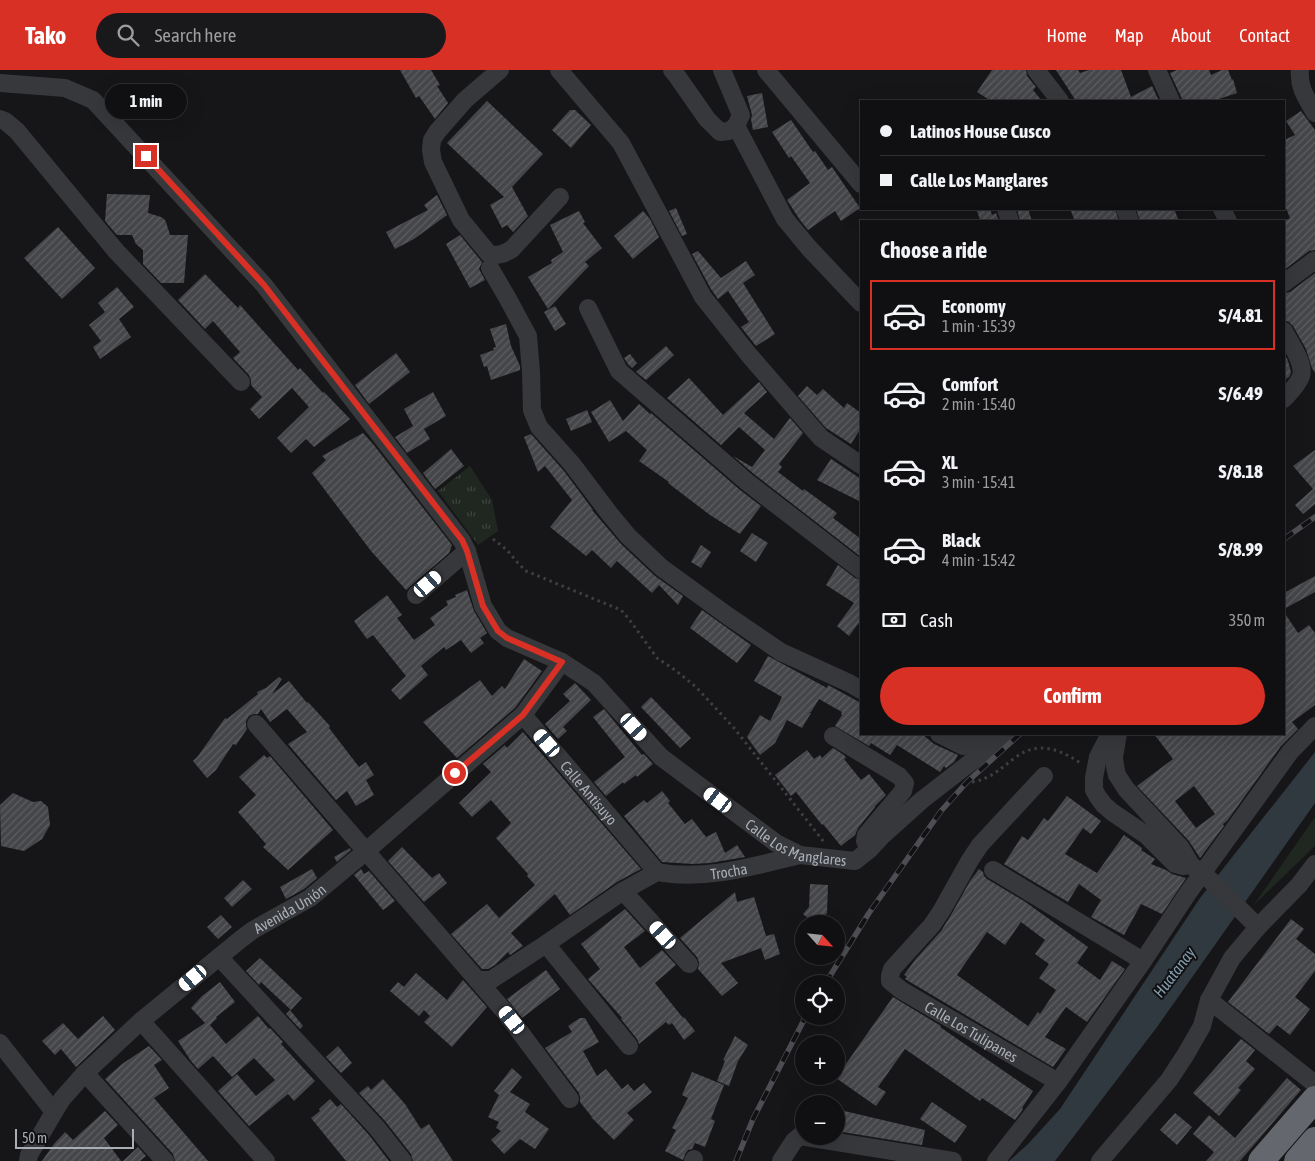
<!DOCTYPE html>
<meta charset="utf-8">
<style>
body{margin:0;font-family:"Asap Condensed",sans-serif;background:#19191b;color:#f1f3f6;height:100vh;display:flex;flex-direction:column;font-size:19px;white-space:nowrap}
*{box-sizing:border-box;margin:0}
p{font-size:16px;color:#9c9d9f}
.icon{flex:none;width:28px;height:28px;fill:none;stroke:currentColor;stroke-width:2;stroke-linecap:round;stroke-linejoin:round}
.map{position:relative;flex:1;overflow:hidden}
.sheet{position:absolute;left:860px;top:150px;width:425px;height:515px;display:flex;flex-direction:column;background:#101012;border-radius:0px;box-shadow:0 5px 20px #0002,0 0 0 1px #303032}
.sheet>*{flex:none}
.guide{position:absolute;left:860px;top:30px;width:425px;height:110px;border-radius:0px;box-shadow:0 5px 20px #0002,0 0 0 1px #303032;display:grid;align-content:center;height:110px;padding:0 20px;background:#101012}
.needle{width:32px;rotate:117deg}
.fabs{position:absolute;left:795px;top:845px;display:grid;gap:10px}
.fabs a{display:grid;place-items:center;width:50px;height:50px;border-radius:50%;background:#101012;box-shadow:0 5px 20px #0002,0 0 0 1px #303032;font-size:25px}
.scale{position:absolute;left:15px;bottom:12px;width:119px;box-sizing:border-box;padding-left:5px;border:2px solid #a9aeb6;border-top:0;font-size:14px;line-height:18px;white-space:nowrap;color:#a9aeb6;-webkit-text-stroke:4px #111113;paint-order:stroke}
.end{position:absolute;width:22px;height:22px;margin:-11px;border:6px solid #d93025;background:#fff;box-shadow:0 0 0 2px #fff}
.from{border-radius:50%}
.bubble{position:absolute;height:35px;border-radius:18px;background:#101012;box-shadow:0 5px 20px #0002,0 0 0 1px #303032;font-size:16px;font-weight:700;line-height:35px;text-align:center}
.car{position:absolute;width:15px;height:30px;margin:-15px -8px;border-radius:6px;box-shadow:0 0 4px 1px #0007;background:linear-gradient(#fff 24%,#345 0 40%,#fff 0 76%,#345 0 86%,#fff 0)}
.guide b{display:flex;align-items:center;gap:18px;height:48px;font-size:19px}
.guide b+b{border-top:1px solid #303032}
.guide i{width:12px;height:12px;background:#f1f3f6}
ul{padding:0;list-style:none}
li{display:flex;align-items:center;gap:15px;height:70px;margin:0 10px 8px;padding:0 10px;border:2px solid transparent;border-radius:0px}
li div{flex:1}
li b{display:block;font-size:19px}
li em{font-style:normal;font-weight:700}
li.active{border-color:#d93025}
li>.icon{width:45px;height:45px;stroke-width:1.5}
h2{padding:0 20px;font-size:22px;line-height:60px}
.pay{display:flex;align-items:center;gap:12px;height:55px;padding:0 20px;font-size:19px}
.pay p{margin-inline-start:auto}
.cta{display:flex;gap:10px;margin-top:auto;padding:10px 20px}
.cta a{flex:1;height:58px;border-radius:30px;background:#d93025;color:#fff;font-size:20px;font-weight:700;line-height:58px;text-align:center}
header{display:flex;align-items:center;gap:30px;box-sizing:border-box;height:70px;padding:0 25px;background:#d93025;color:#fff}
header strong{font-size:24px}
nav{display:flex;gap:28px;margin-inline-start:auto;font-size:18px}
.search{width:350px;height:45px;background:#19191b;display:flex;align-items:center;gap:12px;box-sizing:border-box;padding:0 18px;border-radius:28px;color:#9c9d9f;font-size:19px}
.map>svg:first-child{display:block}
</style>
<header>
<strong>Tako</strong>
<div class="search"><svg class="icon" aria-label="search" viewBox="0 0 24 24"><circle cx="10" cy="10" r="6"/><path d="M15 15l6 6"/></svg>Search here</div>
<nav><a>Home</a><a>Map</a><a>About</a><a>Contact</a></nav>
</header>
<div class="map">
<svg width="1315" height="1091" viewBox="0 0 1315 1091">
<defs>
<pattern id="park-tufts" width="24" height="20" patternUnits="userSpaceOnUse" patternTransform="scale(1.25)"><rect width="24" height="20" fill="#202721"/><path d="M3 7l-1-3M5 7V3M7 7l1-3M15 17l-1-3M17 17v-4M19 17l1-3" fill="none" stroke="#3e443f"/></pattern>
<pattern id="building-hatch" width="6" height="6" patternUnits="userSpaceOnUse" patternTransform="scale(1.25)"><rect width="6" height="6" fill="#45464a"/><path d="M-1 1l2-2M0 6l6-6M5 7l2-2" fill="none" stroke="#5d5e62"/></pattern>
</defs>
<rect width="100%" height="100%" fill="#161618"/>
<path fill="#202721" d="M1315,747V776L1253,836Z"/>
<path fill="url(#park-tufts)" d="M470,396L492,430L498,461L478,475L438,421Z"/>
<path fill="#30393f" d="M1315,682V733L1157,957L1055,1091H1009L1028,1074L1060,1039L1200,828Z"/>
<g fill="url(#building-hatch)" fill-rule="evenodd">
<path d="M400,0H431L440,15L437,16L448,33L435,49L419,26L416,28Z"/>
<path d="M992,0H1026L1027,6L1036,17L1033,20L1042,31H991L977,22Z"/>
<path d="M1056,0H1078L1080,3L1089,0H1121L1131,27L1152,16L1159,31H1076Z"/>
<path d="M1177,0H1209L1211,5L1222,0H1228L1232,10L1233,9L1237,23L1219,29V31H1183L1170,3Z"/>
<path d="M762,23L768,57L753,60L751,49L752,45L747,26Z"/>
<path d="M487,31L543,84L512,117L528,146L513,162L507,155L502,158L490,135L504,127L447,73Z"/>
<path d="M570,40H575L591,55L571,78L552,60Z"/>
<path d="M1301,41L1315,60V180L1309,181L1284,200V151L1290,148L1284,133V70L1295,65L1286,51Z"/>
<path d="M791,50L813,82L815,81L828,100L832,97L860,138L841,151L835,141L808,160L800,150L787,130L810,113L791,86L789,88L772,62Z"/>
<path d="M107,124L150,125L148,143L161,147L164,149L166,152L170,165H188L184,213H161L143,194V180L136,174L132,165H117L105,151Z"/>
<path d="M437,125L447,145L414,169L395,179L386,162L428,140L424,135Z"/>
<path d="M676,138L687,164L682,166L669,141Z"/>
<path d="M984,139H990L992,145L996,143L999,151H977L980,150L977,141Z"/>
<path d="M1017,139H1028L1032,151H1020Z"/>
<path d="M1070,139H1115L1119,151H1075Z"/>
<path d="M1136,139H1174L1179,151H1140Z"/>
<path d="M579,141L585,152L583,153L602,178L585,192L589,196L548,239L528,207L552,193L551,190L563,182L550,155Z"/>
<path d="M643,141L650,149L659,167L633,189L614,166Z"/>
<path d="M58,157L95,198L62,229L24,188Z"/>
<path d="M460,165L482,192L479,199L485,210L470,218L446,174Z"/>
<path d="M698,181L721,208L746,191L755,205L743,213L775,264L756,276L741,257L749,252L728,221L718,229L711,219L692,184Z"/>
<path d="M1315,203V303L1312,298L1306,279L1293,256L1289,252L1284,250V223L1290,222Z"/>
<path d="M205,204L238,238L240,235L298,300L300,298L323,323L324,322L350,349L314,377L306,369L291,383L277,368L309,337L292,318L259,349L250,339L262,327L251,315V310L249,305L233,288L240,282L213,251L205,259L178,230Z"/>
<path d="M117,217L134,237L119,249L131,267L100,289L93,277L101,271L89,255L105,242L98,233Z"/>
<path d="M555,236L566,254L555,261L544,242Z"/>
<path d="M506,254L511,276L520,296V300L491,310L487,296L484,297L480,285L494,280L493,278L496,277L490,259Z"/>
<path d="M666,276L674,285L646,310L636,302Z"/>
<path d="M396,283L410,302L369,334L355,315Z"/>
<path d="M630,284L637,293L632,298L628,294L624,288Z"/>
<path d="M1287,288L1290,298L1291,303L1289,307L1284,310V289Z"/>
<path d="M689,308L723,345L759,312L767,322L744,343L774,369L790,348L803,363L779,394L782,397L778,402L803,421L804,419L837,443L833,448L861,469V487L754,404L733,386L752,397L765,380L739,357L721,375L667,328Z"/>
<path d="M807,316L817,325L823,319L844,338L847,333L861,343V358L851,374L826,358L798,326Z"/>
<path d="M433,322L446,346L424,359L430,369L407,383L395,367L413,356L404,339Z"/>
<path d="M610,330L623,351L639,334L650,344L651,343L740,420L761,436L740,464L710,445L668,413L669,412L639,391L647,380L626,361L609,372L591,342Z"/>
<path d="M587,340L592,352L571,361L566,349Z"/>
<path d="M363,363L373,374L452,475L449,483L406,520L371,481L312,403L326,390L322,386Z"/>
<path d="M531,364L564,401L593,440H592L621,474L655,506L683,526L678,535L659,515L652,523L617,491L611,498L592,480L586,486L550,457L572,430L545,396L538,402L524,367Z"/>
<path d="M451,379L464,396L435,419L423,403Z"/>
<path d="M1315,380V434L1303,444L1295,435L1313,419L1293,396Z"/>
<path d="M831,389L861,409V432L817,410Z"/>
<path d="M752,463L768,473L756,492L740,481Z"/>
<path d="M701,475L711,482L701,498L691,492Z"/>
<path d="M838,495L855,508L861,510V550L849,566L837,556L854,533L826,515Z"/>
<path d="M1315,506V522L1284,539V523Z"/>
<path d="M467,520L474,541L487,563L480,568L484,573L471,583L461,570L446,580L444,577L421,596L428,605L400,630L391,620L406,606L373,565L367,569L354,551L387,525L402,545L397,548L414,570L435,555L430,548L448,535L446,531L456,527L455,525Z"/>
<path d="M702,540L751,575L737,593L690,558Z"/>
<path d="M1284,542L1298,563L1309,555L1315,563V635L1292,652L1298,659L1281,676L1227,751L1223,754L1224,756L1200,788L1189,771L1137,716L1173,689L1154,664H1284ZM1194,716L1215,744L1196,758L1175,731Z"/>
<path d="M768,586L827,618L828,615L861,633V664H922L934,674L958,685L954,692L946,698L944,696L940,702L897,675L890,685L871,673L869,676L835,656L842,645L841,644L842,642L819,629L811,642H809L811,643L802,658L787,650L775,673L760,685L747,667L760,645L770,651L782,627L754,611Z"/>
<path d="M524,589L542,601L515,638L457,688L423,652L480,610L492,626L502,616L505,619Z"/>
<path d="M279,607L282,609L272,624L289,611L307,633L308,632L330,656L329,658L359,697L366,692L374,705L366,710L374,725L356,736L347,721L336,730L288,674L307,662L287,639L270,652L261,639L258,644H254L249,646L246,651V656L247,659L236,675L233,674L216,700L207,708L193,691L198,686L225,648L227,649L258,624L257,622L266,618Z"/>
<path d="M575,613L591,630L563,657L567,661L558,669L545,654L570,631L563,624Z"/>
<path d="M651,627L691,668L680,678L641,637Z"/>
<path d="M604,639L642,685L644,684L653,694L637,707L636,705L624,714L623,712L606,726L594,712L625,687L593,647Z"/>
<path d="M523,662L641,799L617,812L570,845L555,824L511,863L523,876L510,885L508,882L495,895L488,899H482L451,864L487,834L499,848L535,815L527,806L528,804L496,768L511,753L491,730L472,747L459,733L491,702L483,694L505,675L507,678Z"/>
<path d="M833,678L844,685L846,688L844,689L861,710L869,704L886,725L875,736V737L858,758L855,765L841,776L823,754L822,755L796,722L791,726L775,705L807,680L814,689L820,685L822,688Z"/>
<path d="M264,685L267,688L270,686L333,760L288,800L263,777L266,774L238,742L256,725L239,707Z"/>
<path d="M662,721L670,731L668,733L685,754L692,749L706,767L716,762L725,783L737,775L745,787L710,793L693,794L662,792L624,746L644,730L647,733Z"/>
<path d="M13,723L33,732L41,731L48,737L50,755L42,769L24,781L1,776L0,735Z"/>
<path d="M1067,726L1101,751L1091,764L1083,758L1065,784L1097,803L1124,765L1142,778L1141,780L1155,789L1151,794L1166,800L1172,804L1186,808L1162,844L1141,834L1124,865L1091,847L1101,830L1079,814L1068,832L1004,794L1022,766L1028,770L1044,748L1048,751Z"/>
<path d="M402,777L432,808L439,803L447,813L424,832L388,791Z"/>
<path d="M350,778L351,780L337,792L334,787Z"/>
<path d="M312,799L317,808L304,819L286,829L280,817Z"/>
<path d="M361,799L364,804L369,801L395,831L383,840L354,805Z"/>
<path d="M979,799L983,802L984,806L987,809L1024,831L1088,877L1077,893L1100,910L1112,891L1125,899L1087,952L1066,937L1045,967L1066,979L1053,997L905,909L907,907L904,905L915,890L941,861L951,845L970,811ZM1021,852L1045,870L1035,884L1049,894L1039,908L1056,920L1040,944L1038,942L1028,956L957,905L987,862L1005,875Z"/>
<path d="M243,810L252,819L232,837L224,828Z"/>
<path d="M810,814L828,815L827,843L818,854H815L803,844L809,837Z"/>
<path d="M735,822L737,832L754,827L766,866L774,864L780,884L765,890L761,878L721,893L738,913L722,926L698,899L699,892L697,887L680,868Z"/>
<path d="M625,839L645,861L624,877L640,898L662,880L676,895L655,913L683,948L684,947L695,961L684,970L672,953L669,955L666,952L639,974L637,969L621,949L622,948L588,909L600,899L581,874Z"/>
<path d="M221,845L232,857L218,869L207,857Z"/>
<path d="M1291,849L1304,859L1296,869L1315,884V901L1295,927L1310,939L1290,965L1277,955L1269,964L1228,932Z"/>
<path d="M260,888L302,928L291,940L261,912L259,915L246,901Z"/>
<path d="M546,900L560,919L522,948L507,929Z"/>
<path d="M416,903L447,930L463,910L487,937L452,977L424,952L430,946L424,940L419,946L390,921L398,912L404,917Z"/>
<path d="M220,912L235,932L216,947L217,948L210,955L226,974L258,946L269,959L270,958L283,972L281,974L315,1011L294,1031L288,1024L249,1056L218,1021L237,1004L256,1026L275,1010L254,988L232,1007L213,986L198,999L191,991L178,971L205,953L191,938L202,926Z"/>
<path d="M893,927L941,956L940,957L1033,1021L1022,1038L1023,1039L1015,1050L982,1028L980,1031L905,979L878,1017L886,1022L876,1036L836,1008Z"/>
<path d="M290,940L303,956L300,959L286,944Z"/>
<path d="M103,946L115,960L76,997L61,979L55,985L42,971L63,953L78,969Z"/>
<path d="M580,948H585L599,972L583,981L597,1006L606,999L622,1019L628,1014L634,1021L644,1013L652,1022L627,1043L634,1050L614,1070L591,1047H592L580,1032V1027L579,1023L545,978L572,962L568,956Z"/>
<path d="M735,966L748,975L738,991L729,1016L717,1011L725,991L723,990Z"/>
<path d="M1241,969L1255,980L1246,991L1255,999L1238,1018L1241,1020L1219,1046L1193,1023Z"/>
<path d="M149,976L162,990L154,995L169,1018L154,1028L208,1091H175L173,1084L105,1009L122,994Z"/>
<path d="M338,976L352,993L341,1003L326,987Z"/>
<path d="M512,998L522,1007L510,1022L530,1034L525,1042L549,1059L535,1079L520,1069L504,1084L491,1070L501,1061L496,1058L499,1052L488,1047L499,1025L494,1021Z"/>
<path d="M692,1002L724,1015L711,1049L715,1051L705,1077L695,1073L692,1079L688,1080L685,1084L683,1090L665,1081L676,1060L672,1058L688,1028L682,1025Z"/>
<path d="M1287,1008L1301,1020L1240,1091H1206L1214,1082L1193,1064L1209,1045L1235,1068Z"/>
<path d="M383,1009L405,1034L421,1059L429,1054L453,1091H413L411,1084L385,1051L359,1023L368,1016L371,1020Z"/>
<path d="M330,1029L337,1037L341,1034L369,1065L389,1091H346L311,1048L320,1041L319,1039Z"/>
<path d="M932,1032L967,1056L955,1073L920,1049Z"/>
<path d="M836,1039L925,1060L922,1075L836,1061Z"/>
<path d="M105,1041L118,1055L104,1068L121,1091H42L54,1074L65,1062L73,1070Z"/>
<path d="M1175,1043L1192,1057L1177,1075L1160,1060Z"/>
<path d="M138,1077L146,1086L140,1091H123Z"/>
</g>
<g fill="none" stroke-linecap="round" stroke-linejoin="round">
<g stroke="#3d3f43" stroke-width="3" stroke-dasharray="2.5 4" stroke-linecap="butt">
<path d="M493,469L507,480L517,492L526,501L621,540L629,549L657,588L675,600L696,617L734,658L824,772"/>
<path d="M972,712C991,709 1001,698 1016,687C1039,670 1061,680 1082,694"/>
</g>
<g stroke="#37383c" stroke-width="18">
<path d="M500,0L465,30L437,62L432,70L431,80L433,92L461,150L489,184C499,186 504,184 512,179L560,127"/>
<path d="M559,0L621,73L703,227L749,285L821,368L861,395"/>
<path d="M672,0L677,6L707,49L720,62L729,61L736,56L785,149L809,178L861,233"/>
<path d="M722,0L741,45L736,56"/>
<path d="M766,0L861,114"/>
<path d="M1036,0L1060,31"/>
<path d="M1157,0L1171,31"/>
<path d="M1300,0C1298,17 1307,29 1315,43"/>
<path id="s1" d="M0,13L65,18L93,30L264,215L462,471L467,481L483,536L498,561L507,568L562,592L594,613L661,687L776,773L800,785L855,791L870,779L883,765L922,730L1007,664"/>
<path d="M0,49L5,51L17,61L116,181L241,312"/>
<path d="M1006,139L1010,151"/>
<path d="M1125,139L1130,151"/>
<path d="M1222,139L1228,151"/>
<path d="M490,198L508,229L528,266L531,302L532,340L539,357L572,394L609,443L628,466L662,498L728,546L781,582L849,613L861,620"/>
<path d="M1284,213L1315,190"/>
<path d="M588,238L619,301L747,412L861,500"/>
<path d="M1284,261C1290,273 1305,293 1301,306C1298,315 1290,322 1284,329"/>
<path d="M416,525L467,481"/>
<path id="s2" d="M523,645L657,802"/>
<path d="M256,654L505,942L570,1029"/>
<path d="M939,664L963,676L974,671L983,664"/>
<path d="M1110,664L1098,687L1094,708V720L1098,727L1104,735L1112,742L1146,765L1175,794L1183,796L1191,795"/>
<path d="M1118,664L1114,687L1115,696L1117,705L1126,719L1181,778L1191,795L1209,809L1258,857L1232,888L1209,930L1315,1014"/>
<path d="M833,666L899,706L905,713L903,721L866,765L865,771L870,779"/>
<path id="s3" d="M1044,706L980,775L970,790L942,840L932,855L892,899L890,906V911L901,920L1058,1012"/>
<path d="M993,800L1143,891"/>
<path id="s4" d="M657,802C705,811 754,796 800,785"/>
<path d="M623,821L689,894"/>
<path d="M1258,857L1299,815L1315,794"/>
<path d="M546,874L629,976"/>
<path d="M219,887L377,1058L403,1091"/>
<path d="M477,910H491L546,874L623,821L657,802"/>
<path d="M141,951L266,1091"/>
<path d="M0,973L54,1042"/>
<path d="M85,1003L165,1091"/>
<path id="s5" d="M28,1091L29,1085L54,1042L62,1029L85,1003L141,951L241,869L253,860L310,828L365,782L523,645L562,592"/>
<path d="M693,1091L694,1089"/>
<path d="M781,1091L794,1071L800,1066L953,1091"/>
<path d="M996,1091L1058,1012L1143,891L1188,823L1290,682L1315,656"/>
<path d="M1100,1091L1169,1010L1186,984L1202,956L1209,930"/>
</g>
<g stroke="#64676d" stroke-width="26">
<path d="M1261,1091L1315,1029"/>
<path d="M1297,1091L1315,1070"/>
</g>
<g stroke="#4d4e53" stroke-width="5.5">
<g id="rail">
<path d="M1284,469L1315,447"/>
<path d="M825,914L869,843L941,741L967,712L1020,664"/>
<path d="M736,1091L753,1049L806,946"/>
</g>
</g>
<use href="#rail" stroke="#111113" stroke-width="4" stroke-dasharray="11" stroke-linecap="butt"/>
</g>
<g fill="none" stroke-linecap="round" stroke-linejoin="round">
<path stroke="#d93025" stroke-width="6" d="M146,86L264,215L462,470L467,481L483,536L498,561L507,568L562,592L523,645L455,703"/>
</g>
<g text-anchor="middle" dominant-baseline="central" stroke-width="4" stroke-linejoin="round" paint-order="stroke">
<g font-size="15" fill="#a9aeb6" stroke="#111113">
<text stroke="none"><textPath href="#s2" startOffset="102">Calle Antisuyo</textPath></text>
<text stroke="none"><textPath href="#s1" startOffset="1141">Calle Los Manglares</textPath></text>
<text stroke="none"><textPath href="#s4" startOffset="72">Trocha</textPath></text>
<text stroke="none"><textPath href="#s5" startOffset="369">Avenida Unión</textPath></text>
<text stroke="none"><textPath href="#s3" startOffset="355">Calle Los Tulipanes</textPath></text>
</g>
<g font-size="16" font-style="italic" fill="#849dae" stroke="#111113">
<text transform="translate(1174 902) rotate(-53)">Huatanay</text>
</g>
</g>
</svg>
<div class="fabs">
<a><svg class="needle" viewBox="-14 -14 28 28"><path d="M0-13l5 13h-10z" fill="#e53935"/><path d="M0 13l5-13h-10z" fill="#9c9d9f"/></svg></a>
<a><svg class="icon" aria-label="locate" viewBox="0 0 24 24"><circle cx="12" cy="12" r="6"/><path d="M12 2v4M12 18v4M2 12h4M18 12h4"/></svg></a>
<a>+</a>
<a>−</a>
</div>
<div class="scale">50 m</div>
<i class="end from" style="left:455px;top:703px"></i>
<i class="end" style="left:146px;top:86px"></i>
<div class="bubble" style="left:105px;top:14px;width:82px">1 min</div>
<i class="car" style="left:428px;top:514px;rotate:49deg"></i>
<i class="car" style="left:634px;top:657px;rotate:138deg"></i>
<i class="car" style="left:547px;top:673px;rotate:319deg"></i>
<i class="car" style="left:718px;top:730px;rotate:307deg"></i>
<i class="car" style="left:663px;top:865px;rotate:318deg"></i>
<i class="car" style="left:193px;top:908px;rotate:230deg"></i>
<i class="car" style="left:512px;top:950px;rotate:321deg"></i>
<div class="guide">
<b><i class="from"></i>Latinos House Cusco</b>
<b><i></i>Calle Los Manglares</b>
</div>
<section class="sheet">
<h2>Choose a ride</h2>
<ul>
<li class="active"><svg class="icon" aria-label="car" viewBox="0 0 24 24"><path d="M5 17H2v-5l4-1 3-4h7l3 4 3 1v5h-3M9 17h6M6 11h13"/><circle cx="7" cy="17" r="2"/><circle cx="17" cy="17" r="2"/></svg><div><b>Economy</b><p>1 min · 15:39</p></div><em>S/4.81</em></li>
<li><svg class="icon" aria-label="car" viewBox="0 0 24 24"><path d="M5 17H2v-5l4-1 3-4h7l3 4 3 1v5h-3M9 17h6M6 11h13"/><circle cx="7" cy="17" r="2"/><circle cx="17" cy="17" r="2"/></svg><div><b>Comfort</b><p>2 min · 15:40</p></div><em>S/6.49</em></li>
<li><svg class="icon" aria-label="car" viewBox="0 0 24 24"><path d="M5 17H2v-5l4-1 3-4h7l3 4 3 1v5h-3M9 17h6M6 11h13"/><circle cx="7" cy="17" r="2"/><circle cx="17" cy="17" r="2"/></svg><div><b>XL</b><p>3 min · 15:41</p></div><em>S/8.18</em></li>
<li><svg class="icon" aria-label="car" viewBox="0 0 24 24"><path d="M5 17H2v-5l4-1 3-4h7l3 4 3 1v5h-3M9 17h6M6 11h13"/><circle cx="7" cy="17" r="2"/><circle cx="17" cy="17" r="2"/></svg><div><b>Black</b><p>4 min · 15:42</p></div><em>S/8.99</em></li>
</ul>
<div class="pay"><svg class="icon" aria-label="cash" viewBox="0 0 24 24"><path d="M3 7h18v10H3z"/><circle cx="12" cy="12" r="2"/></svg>Cash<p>350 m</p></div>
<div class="cta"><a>Confirm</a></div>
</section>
</div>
